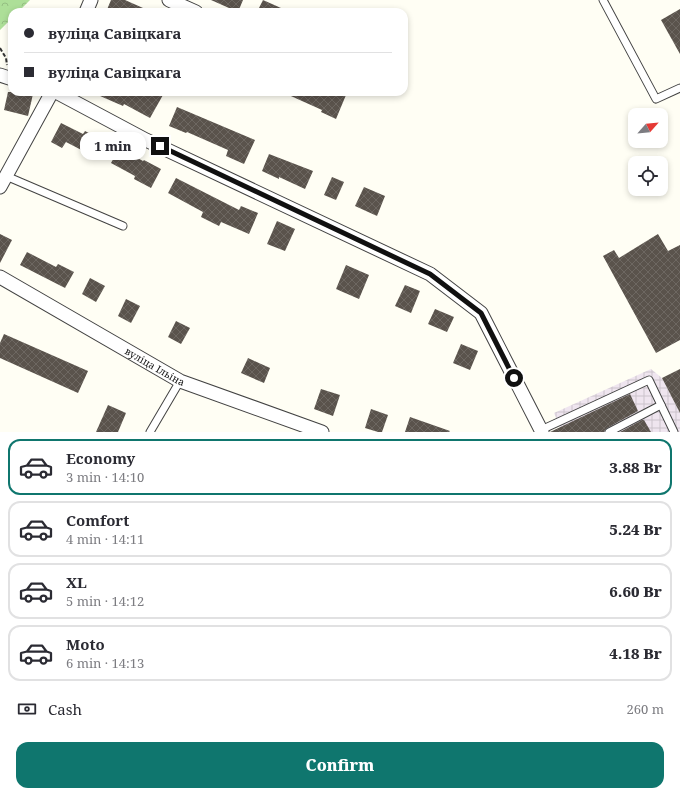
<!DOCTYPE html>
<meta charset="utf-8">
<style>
body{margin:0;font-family:"Noto Serif",serif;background:#f2f2f3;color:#2b2b33;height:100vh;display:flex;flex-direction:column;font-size:15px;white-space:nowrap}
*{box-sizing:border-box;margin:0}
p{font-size:13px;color:#7c7c81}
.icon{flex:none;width:22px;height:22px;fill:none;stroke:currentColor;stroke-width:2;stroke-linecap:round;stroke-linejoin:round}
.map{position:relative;height:432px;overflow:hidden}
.details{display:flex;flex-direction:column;background:#fff;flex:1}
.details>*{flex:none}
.guide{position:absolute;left:8px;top:8px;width:400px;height:88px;border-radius:12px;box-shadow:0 2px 6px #0003;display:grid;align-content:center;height:88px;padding:0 16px;background:#fff}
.needle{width:26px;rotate:63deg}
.tools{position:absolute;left:628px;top:108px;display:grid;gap:8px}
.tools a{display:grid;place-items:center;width:40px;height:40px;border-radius:8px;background:#fff;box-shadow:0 2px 6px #0003;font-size:20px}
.end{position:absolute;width:18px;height:18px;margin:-9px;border:5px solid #101010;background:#fff;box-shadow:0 0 0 2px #fff}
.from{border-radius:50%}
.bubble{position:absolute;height:28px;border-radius:12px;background:#fff;box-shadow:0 2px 6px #0003;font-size:13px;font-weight:800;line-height:28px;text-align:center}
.guide b{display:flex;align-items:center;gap:14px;height:38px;font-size:15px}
.guide b+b{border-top:1px solid #e1e1e2}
.guide i{width:10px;height:10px;background:#2b2b33}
ul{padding:7px 0 0;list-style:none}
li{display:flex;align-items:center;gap:12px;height:56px;margin:0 8px 6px;padding:0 8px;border:2px solid #e1e1e2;border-radius:12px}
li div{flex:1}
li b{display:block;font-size:15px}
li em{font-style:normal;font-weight:800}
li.active{border-color:#0f766e}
li>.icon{width:36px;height:36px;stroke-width:1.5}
.pay{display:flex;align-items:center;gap:10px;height:44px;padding:0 16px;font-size:15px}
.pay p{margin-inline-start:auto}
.primary-button{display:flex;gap:8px;margin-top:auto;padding:8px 16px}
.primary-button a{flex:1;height:46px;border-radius:12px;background:#0f766e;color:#fff;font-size:16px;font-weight:800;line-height:46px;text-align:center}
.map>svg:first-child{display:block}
</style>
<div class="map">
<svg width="680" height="432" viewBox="0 0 680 432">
<defs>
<pattern id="industrial-grid" width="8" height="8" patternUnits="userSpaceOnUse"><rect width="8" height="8" fill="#efe5ef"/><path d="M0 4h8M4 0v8" fill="none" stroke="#ccc3cc"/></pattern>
<pattern id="forest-crowns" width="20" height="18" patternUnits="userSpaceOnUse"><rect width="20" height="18" fill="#addf98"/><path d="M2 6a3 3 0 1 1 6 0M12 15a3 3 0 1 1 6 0" fill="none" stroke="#94be82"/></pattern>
<pattern id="building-cross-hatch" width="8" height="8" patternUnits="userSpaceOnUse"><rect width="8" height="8" fill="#5a534c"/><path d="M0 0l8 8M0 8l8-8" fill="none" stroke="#6d6761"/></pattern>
</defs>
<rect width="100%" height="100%" fill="#fffef4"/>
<path fill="url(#industrial-grid)" d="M651,369L662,378L680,413V432H562L554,413Z"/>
<path fill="url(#forest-crowns)" d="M0,0H30L18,12H12V18L0,30Z"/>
<g fill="url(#building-cross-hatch)">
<path d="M111,0H125L152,12H106Z"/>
<path d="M211,0H243L238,12Z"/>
<path d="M263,0L290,12H257Z"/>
<path d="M680,9V54L661,20Z"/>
<path d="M8,92H25L33,94L28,116L4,110Z"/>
<path d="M91,92H158L163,95L150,118L124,104L123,106Z"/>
<path d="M282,92H339L346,95L336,119L321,112L322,110Z"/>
<path d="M177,107L255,140L244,164L226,156L228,150L187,132L186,133L169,126Z"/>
<path d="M61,123L83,134L85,131L100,139L91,155L66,142L62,148L51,142Z"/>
<path d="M119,148L143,161L144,160L161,169L151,188L134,179L135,176L111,163Z"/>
<path d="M269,154L313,171L305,189L279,177V179L262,171Z"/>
<path d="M332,177L344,182L336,200L324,195Z"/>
<path d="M176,178L239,210L241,206L258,213L249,234L221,222L219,226L201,217L203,212L168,193Z"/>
<path d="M364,187L385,196L377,216L355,206Z"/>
<path d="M277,221L295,229L285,251L267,244Z"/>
<path d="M0,234L12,240L0,263Z"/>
<path d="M658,234L668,251L680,245V340L656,353L603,256L614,250L619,258Z"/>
<path d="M27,252L56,267L58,264L74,272L65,288L20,265Z"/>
<path d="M346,265L369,275L359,299L336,289Z"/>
<path d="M90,278L105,286L96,302L82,294Z"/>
<path d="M405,285L420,291L411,313L395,306Z"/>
<path d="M126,299L140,306L131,323L118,316Z"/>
<path d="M435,309L454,317L447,332L428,324Z"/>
<path d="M176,321L190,328L181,344L168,337Z"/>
<path d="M4,334L88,371L78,393L0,358V343Z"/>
<path d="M461,344L478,351L470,370L453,363Z"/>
<path d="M248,358L270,368L264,383L241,373Z"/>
<path d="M680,369V413L662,378Z"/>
<path d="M321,389L340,395L333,416L314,409Z"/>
<path d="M630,394L638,411L607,428L605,430L604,432H550Z"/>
<path d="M108,405L126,413L118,432H96Z"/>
<path d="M371,409L388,415L382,432H378L365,428Z"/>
<path d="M410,417L450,431L449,432H405Z"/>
<path d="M644,420L651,432H620L642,420Z"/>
</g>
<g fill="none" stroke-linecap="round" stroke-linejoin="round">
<g stroke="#434343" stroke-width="9">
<g id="service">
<path d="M603,0L656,99L680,88"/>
<path d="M6,176L123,226"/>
<path d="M541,430L649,380L674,432"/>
<path d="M150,432L180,381"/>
<path d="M609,432L661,405"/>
</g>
</g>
<g stroke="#434343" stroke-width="15">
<g id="minor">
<path d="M169,0L196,12"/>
<path d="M86,12L91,0"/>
<path d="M0,75L12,79"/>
<path d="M56,92L146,140L430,274L481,313L542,432"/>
<path d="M0,187L52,92"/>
<path id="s1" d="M0,277L180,381L322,432"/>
</g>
</g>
<path stroke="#323232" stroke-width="2" stroke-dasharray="4 2" stroke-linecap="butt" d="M0,48L6,58L7,65"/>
<use href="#service" stroke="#fff" stroke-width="7"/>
<use href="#minor" stroke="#fff" stroke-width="13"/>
</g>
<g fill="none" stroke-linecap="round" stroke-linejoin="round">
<path stroke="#101010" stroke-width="5" d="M160,146L430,274L481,313L514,378"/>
</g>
<g text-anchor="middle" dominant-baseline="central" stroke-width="4" stroke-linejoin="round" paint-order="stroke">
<g font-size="10" fill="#101010" stroke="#fff">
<text stroke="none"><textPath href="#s1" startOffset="179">вуліца Ільіна</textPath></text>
</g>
</g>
</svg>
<div class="tools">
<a><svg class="needle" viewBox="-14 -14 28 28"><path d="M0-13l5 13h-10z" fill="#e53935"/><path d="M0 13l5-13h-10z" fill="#7c7c81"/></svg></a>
<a><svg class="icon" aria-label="locate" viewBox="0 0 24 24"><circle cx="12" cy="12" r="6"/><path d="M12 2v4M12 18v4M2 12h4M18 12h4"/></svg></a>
</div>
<i class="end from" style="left:514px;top:378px"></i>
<i class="end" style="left:160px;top:146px"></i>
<div class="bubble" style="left:80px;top:132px;width:66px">1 min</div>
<div class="guide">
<b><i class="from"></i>вуліца Савіцкага</b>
<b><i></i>вуліца Савіцкага</b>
</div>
</div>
<section class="details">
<ul>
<li class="active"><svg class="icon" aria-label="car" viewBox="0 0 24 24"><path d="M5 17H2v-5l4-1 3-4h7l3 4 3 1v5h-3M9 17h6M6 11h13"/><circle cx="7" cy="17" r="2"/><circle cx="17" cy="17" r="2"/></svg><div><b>Economy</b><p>3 min · 14:10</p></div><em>3.88 Br</em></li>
<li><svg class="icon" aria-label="car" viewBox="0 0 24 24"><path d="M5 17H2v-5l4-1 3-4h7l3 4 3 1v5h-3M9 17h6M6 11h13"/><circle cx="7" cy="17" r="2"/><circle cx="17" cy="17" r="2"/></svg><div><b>Comfort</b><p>4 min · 14:11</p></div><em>5.24 Br</em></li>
<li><svg class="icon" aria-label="car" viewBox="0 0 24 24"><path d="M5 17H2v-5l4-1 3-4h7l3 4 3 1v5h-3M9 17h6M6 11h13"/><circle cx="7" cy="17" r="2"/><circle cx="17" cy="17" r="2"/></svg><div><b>XL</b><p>5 min · 14:12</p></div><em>6.60 Br</em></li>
<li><svg class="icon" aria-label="car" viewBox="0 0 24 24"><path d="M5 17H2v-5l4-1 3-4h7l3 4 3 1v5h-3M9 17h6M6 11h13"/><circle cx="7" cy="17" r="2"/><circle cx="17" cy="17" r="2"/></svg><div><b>Moto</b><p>6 min · 14:13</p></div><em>4.18 Br</em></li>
</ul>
<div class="pay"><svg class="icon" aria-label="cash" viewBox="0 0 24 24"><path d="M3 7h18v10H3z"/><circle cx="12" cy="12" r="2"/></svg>Cash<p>260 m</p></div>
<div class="primary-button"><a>Confirm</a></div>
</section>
